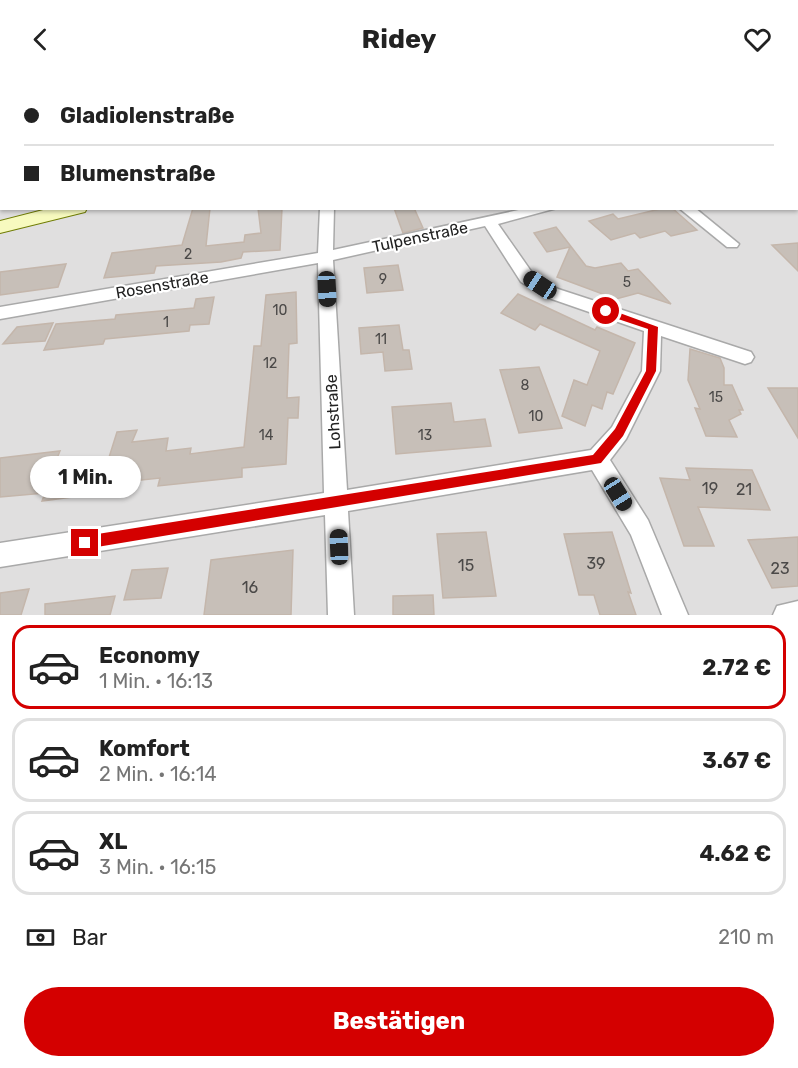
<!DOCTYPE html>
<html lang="de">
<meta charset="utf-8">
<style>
body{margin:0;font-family:Rubik,sans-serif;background:#f6f6f6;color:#222;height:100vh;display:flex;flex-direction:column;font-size:22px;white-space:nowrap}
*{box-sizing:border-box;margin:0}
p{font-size:20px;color:#767676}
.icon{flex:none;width:33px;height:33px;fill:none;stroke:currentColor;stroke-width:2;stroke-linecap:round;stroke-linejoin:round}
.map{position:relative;height:537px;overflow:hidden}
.details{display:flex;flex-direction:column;background:#fff;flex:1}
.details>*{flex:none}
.banner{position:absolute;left:0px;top:0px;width:798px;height:132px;box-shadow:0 2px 4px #0004;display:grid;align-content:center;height:132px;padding:0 24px;background:#fff}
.end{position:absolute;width:27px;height:27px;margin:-14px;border:8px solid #d40000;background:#fff;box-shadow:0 0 0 3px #fff}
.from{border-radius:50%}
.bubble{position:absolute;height:42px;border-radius:21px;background:#fff;box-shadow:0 2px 4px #0004;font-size:20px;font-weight:700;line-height:42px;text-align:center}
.car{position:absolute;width:18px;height:36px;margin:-18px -9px;border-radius:8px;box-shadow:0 0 4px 2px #0007;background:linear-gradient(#222 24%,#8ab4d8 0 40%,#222 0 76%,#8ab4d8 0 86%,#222 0)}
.banner b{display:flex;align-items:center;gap:21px;height:57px;font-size:22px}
.banner b+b{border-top:2px solid #e0e0e0}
.banner i{width:15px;height:15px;background:#222}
ul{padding:10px 0 0;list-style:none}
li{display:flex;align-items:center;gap:18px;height:84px;margin:0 12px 9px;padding:0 12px;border:3px solid #e0e0e0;border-radius:18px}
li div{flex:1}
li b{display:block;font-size:22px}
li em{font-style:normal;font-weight:700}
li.active{border-color:#d40000}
li>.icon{width:54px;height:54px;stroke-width:1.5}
.pay{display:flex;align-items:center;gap:15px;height:66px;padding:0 24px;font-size:22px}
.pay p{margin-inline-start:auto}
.cta{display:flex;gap:12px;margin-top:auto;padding:12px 24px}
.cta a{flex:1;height:69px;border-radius:36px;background:#d40000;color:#fff;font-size:24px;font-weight:700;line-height:69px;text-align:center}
header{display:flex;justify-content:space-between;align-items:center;height:78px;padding:0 24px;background:#fff;font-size:27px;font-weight:700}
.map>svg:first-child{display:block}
</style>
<header><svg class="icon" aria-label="back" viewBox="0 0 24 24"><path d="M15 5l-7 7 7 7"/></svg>Ridey<svg class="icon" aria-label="heart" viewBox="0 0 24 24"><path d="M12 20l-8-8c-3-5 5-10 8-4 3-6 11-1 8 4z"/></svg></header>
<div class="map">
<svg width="798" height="537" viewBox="0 0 798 537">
<rect width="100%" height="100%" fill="#f2efe9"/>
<path fill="#e0dfdf" d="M131,0H798V537H0V40L2,130H796V2L126,1Z"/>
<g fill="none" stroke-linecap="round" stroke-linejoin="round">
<path stroke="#aad3df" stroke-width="4" d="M138,2L144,0"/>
</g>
<g fill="#c7bfb8" stroke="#c4b6ab" stroke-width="1.5">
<path d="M193,130H210L206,168L244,164L245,157L261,155L258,130H282L280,172L243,174L241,180L221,184L156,188L154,195L104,200L112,175L182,167Z"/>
<path d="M394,130H414L423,150L403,155Z"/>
<path d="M664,130H672L697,152L671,158L665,153L640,160L635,155L611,162L589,143L613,136L618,141Z"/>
<path d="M556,149L586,188L595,190L621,185L628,193L638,191L671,226L638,215L616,221L557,199L570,169L547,174L534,155Z"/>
<path d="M798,165V193L772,167Z"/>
<path d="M66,186L58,209L0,217V194Z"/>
<path d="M398,187L403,212L367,215L364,190Z"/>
<path d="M296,214L297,265L289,266L287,320L299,319L298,340H288L286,386L242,390V399L158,408L160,400L75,409L72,419L42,423L45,415L0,419V380L60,373L51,395L106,389L117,354L137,352L132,364L168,360L166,373L191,370L190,376L244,369L254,268H261L266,217Z"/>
<path d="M518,216L595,252L597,249L635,265L613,316L607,314L602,331L592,327L585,348L562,338L574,302L587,307L600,273L540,246L535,252L501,235Z"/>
<path d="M214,219L209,246L190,247L189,253L105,261L103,266L44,272L56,246L115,241L116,237L194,230L196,221Z"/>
<path d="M53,245L45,263L3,266L17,249Z"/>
<path d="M399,247L403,272H409L412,291L385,293L383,274L361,276L359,250Z"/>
<path d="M690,271L720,280L724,290V307H732L743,332H739L741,336L729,342L737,359L706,358L695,330L700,331L688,302Z"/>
<path d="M539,289L562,350L519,355L500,292Z"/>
<path d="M768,310H798V360Z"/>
<path d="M451,325L454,344L485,341L491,368L396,376L392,329Z"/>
<path d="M686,390L752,392L770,432L698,429L714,468H684L660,400L690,402Z"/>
<path d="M486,454L496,518L443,520L437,456Z"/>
<path d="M612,454L631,515L628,514L636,537H600L594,517H579L564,456Z"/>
<path d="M798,459V508L772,510L748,462Z"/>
<path d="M293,472L291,537H204L211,482Z"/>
<path d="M168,490L161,520L124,522L132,492Z"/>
<path d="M29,511L21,537H0V515Z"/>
<path d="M433,517L434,537H393V518Z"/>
<path d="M115,518L110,537H45V526Z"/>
</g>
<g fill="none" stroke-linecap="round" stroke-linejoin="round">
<g stroke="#a9a9a9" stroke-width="3">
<path id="service" d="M670,0H674L675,2H670Z"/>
</g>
<g stroke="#a9a9a9" stroke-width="3">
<g id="minor">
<rect x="796" y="18" width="2" height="7"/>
<path d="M320,130H334L333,172L528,130H557L498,146L533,196L558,211L751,274L754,279L751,284L745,286L661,258L660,293L626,361L610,382L648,442L688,537H662L631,457L592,392L348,433L354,537H328L325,437L0,489V465L324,415L318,185L0,241V229L318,175ZM485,148L521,204L546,219L644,253L642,293L612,349L591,372L347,412L333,182Z"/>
<path d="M679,130H695L739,166L737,169H727Z"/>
<path d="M798,523V537H773L777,528Z"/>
</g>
</g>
<g stroke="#a9a9a9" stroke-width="4">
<g id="tertiary">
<path d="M549,0H565L566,2H550Z"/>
<rect x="796" y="70" width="2" height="10"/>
</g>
</g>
<g stroke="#707d05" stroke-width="2">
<g id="secondary">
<path d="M340,0H354L339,2Z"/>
<path d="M51,130H87L85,134L0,155V143Z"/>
</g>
</g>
<use href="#service" fill="#fff" fill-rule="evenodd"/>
<use href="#minor" fill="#fff" fill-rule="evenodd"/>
<use href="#tertiary" fill="#fff" fill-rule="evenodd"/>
<use href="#secondary" fill="#f7fabf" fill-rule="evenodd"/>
</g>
<path fill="#d40000" d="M606,230L658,249L656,293L623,358L601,385L85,471L80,469V460L85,458L593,377L615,351L646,293L648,251L603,236L602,233Z"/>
<g text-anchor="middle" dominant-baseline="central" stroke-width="4.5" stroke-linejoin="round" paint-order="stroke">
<g font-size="14" fill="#4b4948">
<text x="188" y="176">2</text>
<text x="383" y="201">9</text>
<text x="627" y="204">5</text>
<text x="280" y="232">10</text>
<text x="166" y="244">1</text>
<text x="381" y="261">11</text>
<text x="270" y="285">12</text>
<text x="525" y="307">8</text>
<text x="716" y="319">15</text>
<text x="536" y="338">10</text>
<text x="266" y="357">14</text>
<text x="425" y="357">13</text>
</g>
<g font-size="16" fill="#222" stroke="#fff">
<text transform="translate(420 159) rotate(-12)">Tulpenstraße</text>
<text transform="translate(162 207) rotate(-10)">Rosenstraße</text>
<text transform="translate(333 334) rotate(-93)">Lohstraße</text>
</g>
<g font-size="16" fill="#4b4948">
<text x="710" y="410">19</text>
<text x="744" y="411">21</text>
<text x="596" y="485">39</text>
<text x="466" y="487">15</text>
<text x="780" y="490">23</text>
<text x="250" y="509">16</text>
</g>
</g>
</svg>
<i class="end from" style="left:606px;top:233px"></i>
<i class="end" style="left:85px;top:465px"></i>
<div class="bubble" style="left:30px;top:378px;width:111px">1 Min.</div>
<i class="car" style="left:540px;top:207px;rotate:303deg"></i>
<i class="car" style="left:327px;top:211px;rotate:177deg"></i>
<i class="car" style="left:618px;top:416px;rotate:148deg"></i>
<i class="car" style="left:339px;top:469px;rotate:358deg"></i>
<div class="banner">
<b><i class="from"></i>Gladiolenstraße</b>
<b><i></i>Blumenstraße</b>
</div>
</div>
<section class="details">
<ul>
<li class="active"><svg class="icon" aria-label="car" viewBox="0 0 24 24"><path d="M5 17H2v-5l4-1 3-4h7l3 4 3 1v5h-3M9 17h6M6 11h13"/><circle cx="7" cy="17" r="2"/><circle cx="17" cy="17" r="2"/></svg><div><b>Economy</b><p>1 Min. · 16:13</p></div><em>2.72 €</em></li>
<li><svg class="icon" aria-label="car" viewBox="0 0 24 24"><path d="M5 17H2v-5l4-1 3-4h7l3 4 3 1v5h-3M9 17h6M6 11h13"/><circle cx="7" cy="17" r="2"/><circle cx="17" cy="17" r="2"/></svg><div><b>Komfort</b><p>2 Min. · 16:14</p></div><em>3.67 €</em></li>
<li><svg class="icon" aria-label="car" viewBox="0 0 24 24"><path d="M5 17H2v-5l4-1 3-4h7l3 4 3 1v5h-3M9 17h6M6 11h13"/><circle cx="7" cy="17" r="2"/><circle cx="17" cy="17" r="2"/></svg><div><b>XL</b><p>3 Min. · 16:15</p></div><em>4.62 €</em></li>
</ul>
<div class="pay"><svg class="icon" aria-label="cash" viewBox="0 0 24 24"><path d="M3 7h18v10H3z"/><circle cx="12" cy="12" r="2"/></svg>Bar<p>210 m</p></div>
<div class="cta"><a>Bestätigen</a></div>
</section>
